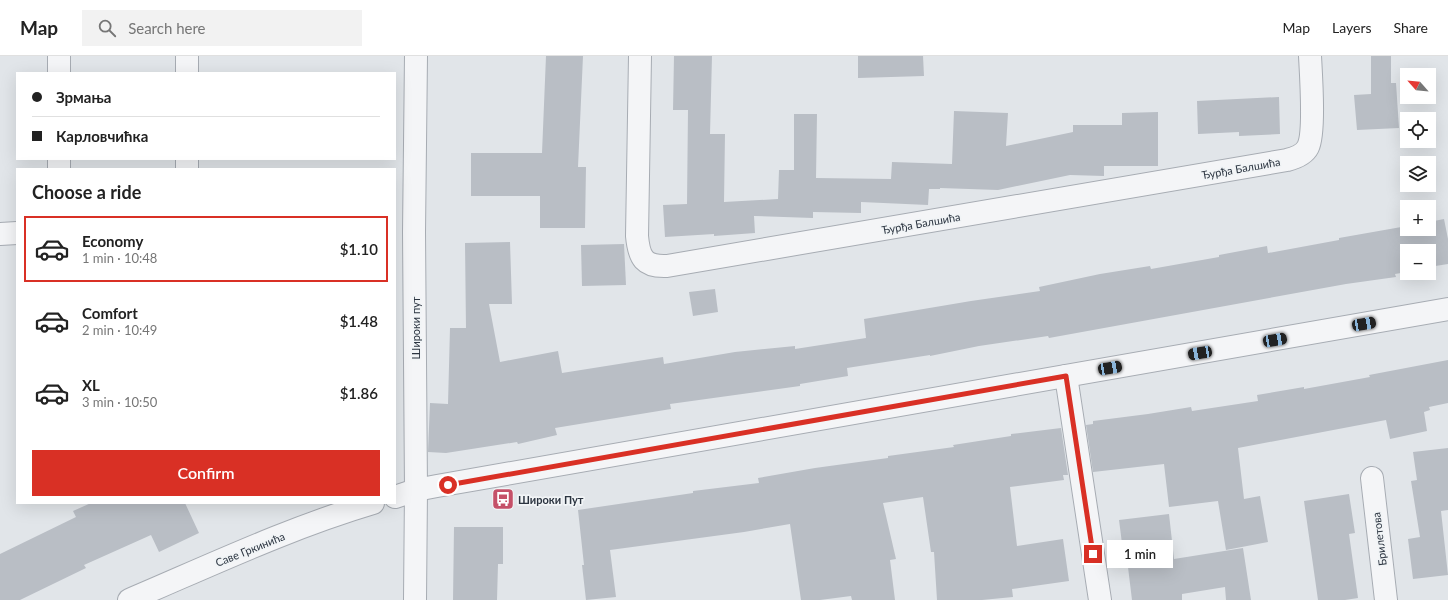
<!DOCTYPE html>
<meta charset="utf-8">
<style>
body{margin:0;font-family:Lato,sans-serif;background:#f2f2f2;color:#222;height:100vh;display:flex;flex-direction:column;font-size:15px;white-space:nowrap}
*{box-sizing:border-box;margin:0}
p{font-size:13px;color:#767676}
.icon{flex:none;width:22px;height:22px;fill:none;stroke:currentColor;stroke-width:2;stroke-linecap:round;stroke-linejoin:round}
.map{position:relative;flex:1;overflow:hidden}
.panel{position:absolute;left:16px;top:112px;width:380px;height:336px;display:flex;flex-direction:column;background:#fff;border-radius:0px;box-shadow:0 4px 16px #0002}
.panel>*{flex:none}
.top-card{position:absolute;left:16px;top:16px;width:380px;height:88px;border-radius:0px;box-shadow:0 4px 16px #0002;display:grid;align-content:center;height:88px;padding:0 16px;background:#fff}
.needle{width:26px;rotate:297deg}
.tools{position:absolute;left:1400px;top:12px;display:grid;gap:8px}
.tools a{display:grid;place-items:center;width:36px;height:36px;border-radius:0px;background:#fff;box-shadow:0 4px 16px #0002;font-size:20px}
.end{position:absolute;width:18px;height:18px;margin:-9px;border:5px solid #d93025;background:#fff;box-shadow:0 0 0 2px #fff}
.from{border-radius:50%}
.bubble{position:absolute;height:28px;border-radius:0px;background:#fff;box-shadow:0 4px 16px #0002;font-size:13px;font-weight:600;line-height:28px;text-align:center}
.car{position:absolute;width:12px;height:24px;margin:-12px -6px;border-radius:5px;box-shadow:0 0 3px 1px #0007;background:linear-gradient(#222 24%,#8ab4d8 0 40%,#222 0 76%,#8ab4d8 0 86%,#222 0)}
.top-card b{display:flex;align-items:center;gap:14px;height:38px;font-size:15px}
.top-card b+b{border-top:1px solid #e0e0e0}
.top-card i{width:10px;height:10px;background:#222}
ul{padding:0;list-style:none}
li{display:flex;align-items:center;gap:12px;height:66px;margin:0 8px 6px;padding:0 8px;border:2px solid transparent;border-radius:0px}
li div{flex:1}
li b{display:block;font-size:15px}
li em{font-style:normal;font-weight:600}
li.current{border-color:#d93025}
li>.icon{width:36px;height:36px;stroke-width:1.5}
h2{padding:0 16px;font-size:18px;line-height:48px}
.action{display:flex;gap:8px;margin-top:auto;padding:8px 16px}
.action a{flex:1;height:46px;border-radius:0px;background:#d93025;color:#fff;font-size:16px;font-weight:600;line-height:46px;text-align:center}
header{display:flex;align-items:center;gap:24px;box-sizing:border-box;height:56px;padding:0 20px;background:#fff;border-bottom:1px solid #e0e0e0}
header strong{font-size:19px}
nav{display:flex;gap:22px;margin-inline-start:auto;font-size:14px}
.search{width:280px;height:36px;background:#f2f2f2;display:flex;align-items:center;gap:10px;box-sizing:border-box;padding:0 14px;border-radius:0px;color:#767676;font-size:15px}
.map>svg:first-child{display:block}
</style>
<header>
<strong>Map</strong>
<div class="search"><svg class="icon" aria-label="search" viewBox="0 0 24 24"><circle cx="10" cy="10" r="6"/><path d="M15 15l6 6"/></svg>Search here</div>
<nav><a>Map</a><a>Layers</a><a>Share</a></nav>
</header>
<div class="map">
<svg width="1448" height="544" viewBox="0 0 1448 544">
<rect width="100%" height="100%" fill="#e1e5e9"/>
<g fill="#b9bec5">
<path d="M546,0H583L578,111H586L585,172H540V140H471V97H542Z"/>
<path d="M674,0H712L710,78H725L724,146L778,143L779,114H794V58H817L816,122L891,123L892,106L952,108L954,55L1008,57L1006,90L1073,76V69H1122V57L1158,56V110H1104V120L1070,119L998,134L940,132V133H929L928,149L861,146V157L813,156V162L754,160L755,177L714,180V178L665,181L663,149L687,148L688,54H673Z"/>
<path d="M858,0H923L924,20L858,22Z"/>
<path d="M1371,0H1391V27H1396L1399,72L1357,74L1354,39L1371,38Z"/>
<path d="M1279,41L1280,78L1239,80V76L1198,78L1197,45Z"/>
<path d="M1444,163L1448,183V208L1429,211V195H1407V216L1395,218L1396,221L1346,228L1049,282L1048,280L979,290L930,300V299L847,312L848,320L800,328V330L670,348L671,353L555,372L557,379L518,388L517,386L446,397L428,396L430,347L448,348L450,272H466L465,187L510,186L512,248H489L500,306L558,295L562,317L663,301L664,308L735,296L795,290V293L866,282L864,263L971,245L1040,235L1039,231L1100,218L1150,210L1151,213L1219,201V199L1267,190L1268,197L1339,184V182L1407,170V173H1429V166Z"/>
<path d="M624,188L626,229L582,230L581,189Z"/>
<path d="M715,233L718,256L693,260L689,236Z"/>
<path d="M1448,304V347L1429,351L1430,354L1424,356L1427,375L1390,383L1386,364L1238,392L1244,443L1260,440L1268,486L1226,494L1218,445L1169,451L1164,408L1093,416L1086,369L1093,368V365L1148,358L1191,351L1192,355L1258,345L1257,339L1304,331V333L1370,321L1369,319Z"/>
<path d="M1061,372L1068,419H1063L1064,424L1010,431L1017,490L1063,483L1069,525L1012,533L1013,541L982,544H937L934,496H931L923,441L883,447L896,503L890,504L895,544H852L851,540L820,544H801L790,468L744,476L610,494L616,541L586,544L582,509H584L578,454L693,437V435L759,427L758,422L815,412L888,402V400L954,391L953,389L1011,380V378Z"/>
<path d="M1448,392V454L1441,455L1448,519L1413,523L1408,483L1420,481L1411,425L1417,424L1413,396Z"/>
<path d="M1349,438L1355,477L1349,478L1358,542L1345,544H1318L1304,445Z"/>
<path d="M91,447H185L199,477L159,496L151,479L84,509L86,512L20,544H0V498L76,461L73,455Z"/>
<path d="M1169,458L1174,503L1243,492L1251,544H1226L1225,531L1182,538V544H1132L1127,503H1124L1119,464Z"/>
<path d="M454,471H503V508H498L497,544H453Z"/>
</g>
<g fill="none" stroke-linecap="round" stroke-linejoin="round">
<g stroke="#a7acb3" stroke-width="24">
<g id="minor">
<path d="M640,0L637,180C639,202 644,211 667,210L1287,104C1295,102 1304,99 1308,91C1315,77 1311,19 1310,0"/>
<path d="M59,17V0"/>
<path d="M187,17V0"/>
<path d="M59,113V103"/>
<path d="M187,113V103"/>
<path d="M0,178L17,177"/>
<path d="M1066,320L1100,544"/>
<path d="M1372,422L1386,544"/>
<path d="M415,544L416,434L414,176L416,0"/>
</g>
</g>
<g stroke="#a7acb3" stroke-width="24">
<g id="tertiary">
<path d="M395,441L416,434L437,430L1448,253"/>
<path d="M129,544C209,510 289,472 373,447"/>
</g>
</g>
<use href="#minor" stroke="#f4f5f7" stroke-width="22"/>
<use href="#tertiary" stroke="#f4f5f7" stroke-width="22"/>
</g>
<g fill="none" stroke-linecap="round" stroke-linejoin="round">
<path stroke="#d93025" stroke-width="5" d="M448,429L1066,320L1093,498"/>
</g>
<defs>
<g id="bus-square" transform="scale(1.15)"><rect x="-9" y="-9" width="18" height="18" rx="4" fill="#c55068" stroke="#f1f4f6"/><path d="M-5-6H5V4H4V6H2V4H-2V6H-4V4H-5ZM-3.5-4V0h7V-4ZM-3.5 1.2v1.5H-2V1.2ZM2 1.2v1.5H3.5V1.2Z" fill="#fff"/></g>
</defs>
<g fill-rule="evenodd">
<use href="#bus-square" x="503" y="443"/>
</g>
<g text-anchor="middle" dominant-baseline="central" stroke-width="3.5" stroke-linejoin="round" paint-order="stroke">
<g font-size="11" fill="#2b3440" stroke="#f1f4f6">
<text transform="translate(1241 112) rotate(-10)">Ђурђа Балшића</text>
<text transform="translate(921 167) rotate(-10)">Ђурђа Балшића</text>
<text transform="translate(415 272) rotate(-90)">Широки пут</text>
<text transform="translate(1379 483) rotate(-97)">Брилетова</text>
<text transform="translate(250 493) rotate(-22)">Саве Гркинића</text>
</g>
<g font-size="11" font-weight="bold" fill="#2b3440" stroke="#f1f4f6" text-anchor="start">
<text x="518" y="443">Широки Пут</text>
</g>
</g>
</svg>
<div class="tools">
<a><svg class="needle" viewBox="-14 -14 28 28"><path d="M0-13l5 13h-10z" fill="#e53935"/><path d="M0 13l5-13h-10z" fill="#767676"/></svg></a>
<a><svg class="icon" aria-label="locate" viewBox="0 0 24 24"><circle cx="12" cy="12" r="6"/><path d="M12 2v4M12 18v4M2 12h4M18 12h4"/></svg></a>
<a><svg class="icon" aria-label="layers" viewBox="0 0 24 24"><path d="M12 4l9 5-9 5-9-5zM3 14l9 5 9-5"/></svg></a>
<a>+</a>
<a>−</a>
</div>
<i class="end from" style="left:448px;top:429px"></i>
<i class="end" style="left:1093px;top:498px"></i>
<div class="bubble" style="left:1107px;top:484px;width:66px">1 min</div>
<i class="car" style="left:1364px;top:268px;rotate:80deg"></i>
<i class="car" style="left:1275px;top:284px;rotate:80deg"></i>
<i class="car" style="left:1200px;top:297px;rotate:260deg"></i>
<i class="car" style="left:1110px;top:312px;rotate:80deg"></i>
<div class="top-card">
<b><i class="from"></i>Зрмања</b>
<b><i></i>Карловчићка</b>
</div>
<section class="panel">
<h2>Choose a ride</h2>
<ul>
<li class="current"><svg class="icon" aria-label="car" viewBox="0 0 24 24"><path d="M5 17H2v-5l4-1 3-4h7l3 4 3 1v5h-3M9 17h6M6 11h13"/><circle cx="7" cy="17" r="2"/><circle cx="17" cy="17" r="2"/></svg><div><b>Economy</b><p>1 min · 10:48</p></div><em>$1.10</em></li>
<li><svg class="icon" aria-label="car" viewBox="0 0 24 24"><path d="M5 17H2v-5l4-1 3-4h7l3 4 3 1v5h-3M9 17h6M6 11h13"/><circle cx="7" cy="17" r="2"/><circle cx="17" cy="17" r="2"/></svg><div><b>Comfort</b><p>2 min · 10:49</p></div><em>$1.48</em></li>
<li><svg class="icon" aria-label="car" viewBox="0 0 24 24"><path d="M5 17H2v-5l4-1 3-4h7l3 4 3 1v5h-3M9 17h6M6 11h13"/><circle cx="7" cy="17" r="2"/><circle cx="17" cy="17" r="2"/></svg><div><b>XL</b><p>3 min · 10:50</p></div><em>$1.86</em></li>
</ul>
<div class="action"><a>Confirm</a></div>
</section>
</div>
